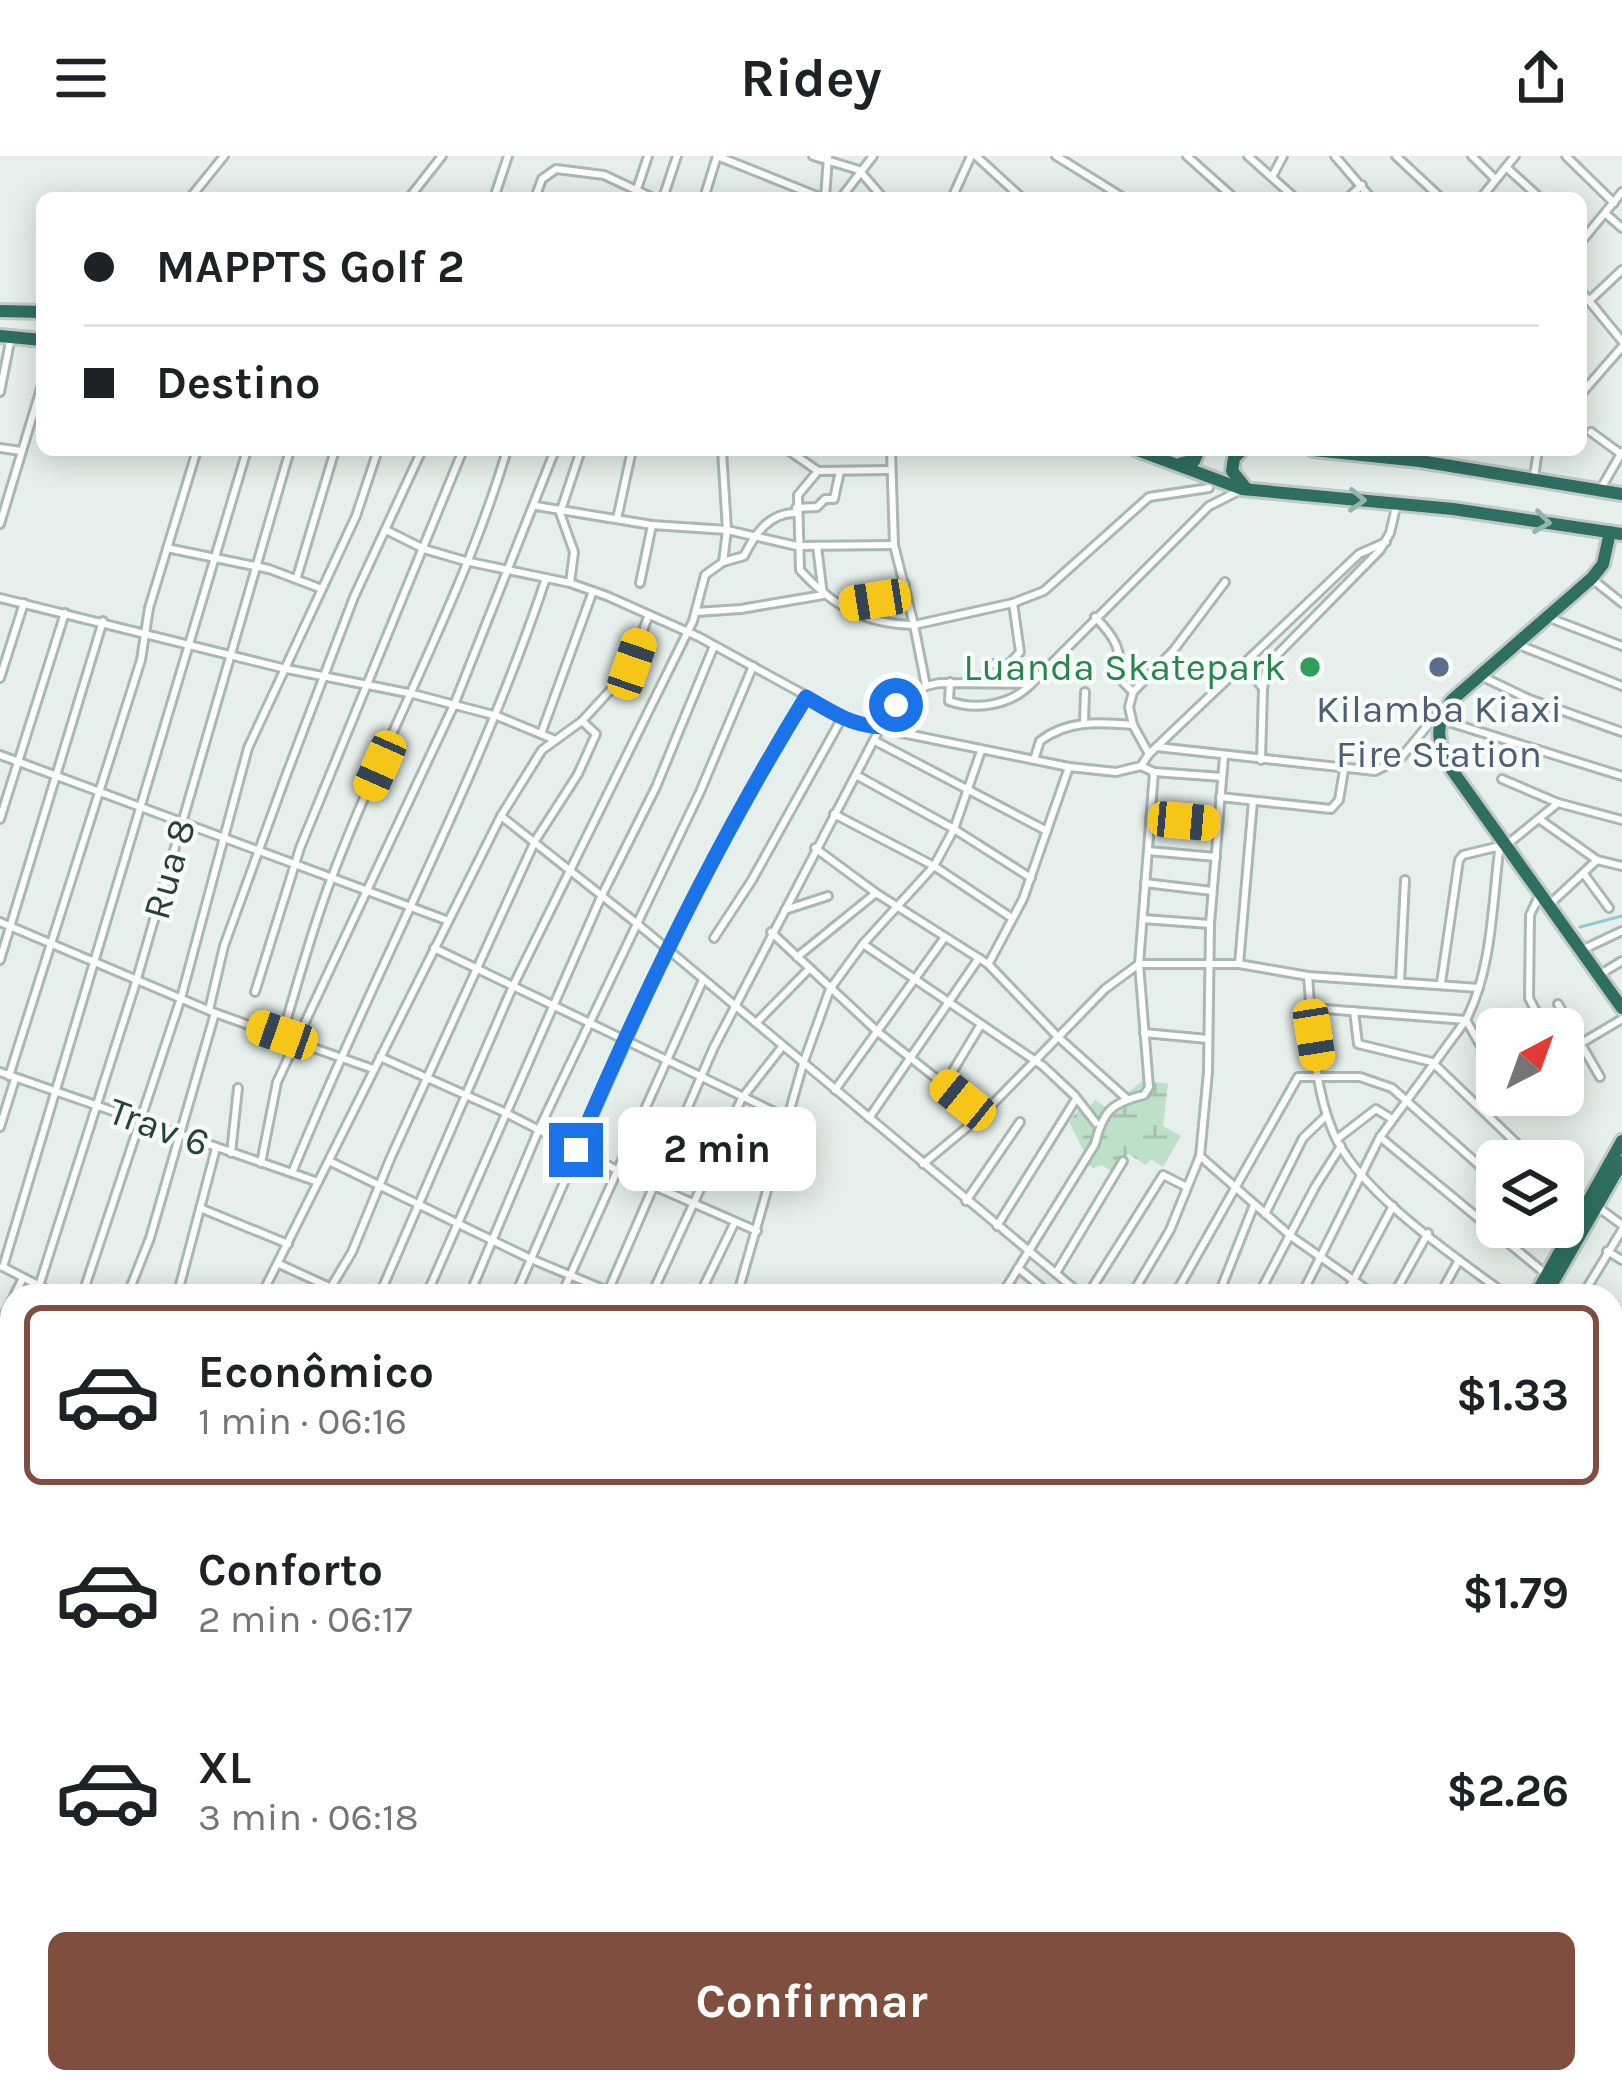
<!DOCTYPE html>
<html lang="pt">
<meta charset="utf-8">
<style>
body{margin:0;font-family:Karla,sans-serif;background:#f2f2f2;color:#202124;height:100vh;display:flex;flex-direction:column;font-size:45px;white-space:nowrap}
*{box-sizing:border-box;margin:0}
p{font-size:39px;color:#757577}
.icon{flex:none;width:66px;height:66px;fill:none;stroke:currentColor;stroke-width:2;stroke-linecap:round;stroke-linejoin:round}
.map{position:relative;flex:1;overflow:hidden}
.sheet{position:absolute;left:0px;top:1128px;width:1623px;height:810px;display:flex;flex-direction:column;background:#fff;border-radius:36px 36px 0 0;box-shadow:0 6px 30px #0003}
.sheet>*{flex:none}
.top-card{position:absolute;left:36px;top:36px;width:1551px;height:264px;border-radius:18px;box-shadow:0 6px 30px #0003;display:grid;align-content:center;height:264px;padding:0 48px;background:#fff}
.needle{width:78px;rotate:41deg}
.controls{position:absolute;left:1476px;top:852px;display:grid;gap:24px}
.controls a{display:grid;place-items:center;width:108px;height:108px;border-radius:18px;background:#fff;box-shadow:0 6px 30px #0003;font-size:60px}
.end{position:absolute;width:54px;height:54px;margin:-27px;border:15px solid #1a73e8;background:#fff;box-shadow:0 0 0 6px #fff}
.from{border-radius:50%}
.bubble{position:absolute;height:84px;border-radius:18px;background:#fff;box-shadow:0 6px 30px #0003;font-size:39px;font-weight:700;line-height:84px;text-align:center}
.car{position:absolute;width:36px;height:72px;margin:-36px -18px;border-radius:15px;box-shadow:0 0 9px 3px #0007;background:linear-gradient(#f5c518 24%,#345 0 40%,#f5c518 0 76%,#345 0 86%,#f5c518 0)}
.top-card b{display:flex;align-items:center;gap:42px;height:114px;font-size:45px}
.top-card b+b{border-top:3px solid #e0e0e0}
.top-card i{width:30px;height:30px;background:#202124}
ul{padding:21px 0 0;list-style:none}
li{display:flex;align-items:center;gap:36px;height:180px;margin:0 24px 18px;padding:0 24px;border:6px solid transparent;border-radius:18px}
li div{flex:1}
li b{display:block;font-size:45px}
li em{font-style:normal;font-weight:700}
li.on{border-color:#7f4e3f}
li>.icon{width:108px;height:108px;stroke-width:1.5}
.primary-button{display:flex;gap:24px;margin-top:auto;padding:24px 48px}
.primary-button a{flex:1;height:138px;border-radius:18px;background:#7f4e3f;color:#fff;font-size:48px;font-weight:700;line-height:138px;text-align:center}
header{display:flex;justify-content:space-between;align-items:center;height:156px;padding:0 48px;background:#fff;font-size:54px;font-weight:700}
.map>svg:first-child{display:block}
</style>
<header><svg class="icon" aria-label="menu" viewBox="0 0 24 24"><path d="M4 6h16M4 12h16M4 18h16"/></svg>Ridey<svg class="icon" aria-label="share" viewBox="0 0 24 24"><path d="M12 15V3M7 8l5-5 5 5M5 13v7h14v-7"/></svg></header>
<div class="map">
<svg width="1622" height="1938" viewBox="0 0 1622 1938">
<defs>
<pattern id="wetland-marsh" width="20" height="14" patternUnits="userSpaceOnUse" patternTransform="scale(3)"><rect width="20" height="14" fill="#bfe0c8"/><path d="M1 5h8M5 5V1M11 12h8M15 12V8" fill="none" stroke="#a4c1ad"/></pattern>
</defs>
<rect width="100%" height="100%" fill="#e6efeb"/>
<path fill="#d4dfda" d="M818,1926H1010L1005,1938H806Z"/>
<path fill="url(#wetland-marsh)" d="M1144,924L1168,928L1163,970L1181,980L1163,1011L1151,1003L1146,1009L1128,998L1112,1016L1102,1009L1093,1012L1084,1006L1087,994H1083L1069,966L1078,954H1087L1095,944L1107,952Z"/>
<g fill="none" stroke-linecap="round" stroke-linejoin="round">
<path stroke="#8ec9d4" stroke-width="3" d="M1580,771L1622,760"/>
<g stroke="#a8b8b2" stroke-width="12">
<g id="street">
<path d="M717,0L822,42"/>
<path d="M813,0L859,14L883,42"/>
<path d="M976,0L1022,42"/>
<path d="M1056,0L1124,42"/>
<path d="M1187,0L1234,42"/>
<path d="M1248,0L1295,42"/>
<path d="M1335,0L1371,42"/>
<path d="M1396,0L1441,42"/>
<path d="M1472,0L1495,23"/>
<path d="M1566,0L1614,47"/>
<path d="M1506,11L1540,42"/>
<path d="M1272,21L1283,0"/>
<path d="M190,42L224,0"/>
<path d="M409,42L442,0"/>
<path d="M494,42L508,0"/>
<path d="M535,42L542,23L556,13L604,19L653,42"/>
<path d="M634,42L648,0"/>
<path d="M663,42L677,0"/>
<path d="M704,42L717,0"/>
<path d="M825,42L828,0"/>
<path d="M841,42L873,0"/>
<path d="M952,42L971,0"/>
<path d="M1348,42L1362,29"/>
<path d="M1481,42L1515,0"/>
<path d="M1606,58L1622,72"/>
<path d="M1581,86L1622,36"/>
<path d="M1581,135L1622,185"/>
<path d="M1590,144L1622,114"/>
<path d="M0,236L11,181"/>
<path d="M1581,238L1622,191"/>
<path d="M1591,276L1621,298"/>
<path d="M0,292L21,295"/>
<path d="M788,294L818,315L890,314"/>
<path d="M891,294L894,389L914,469L1013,447L1044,435L1149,341L1209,332"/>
<path d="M818,315L798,339L800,414C833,450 864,468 914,469L926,530"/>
<path d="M1534,321L1538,294"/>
<path d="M1600,334L1622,296"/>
<path d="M536,350L652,369L727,374L797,390L894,389"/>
<path d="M796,352L817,351L825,343H834L840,315"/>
<path d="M617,363L632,294"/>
<path d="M0,368L42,229"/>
<path d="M386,374L424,393L465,405L570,427L607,440L699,481L858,568L1069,611L1116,616L1141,610L1149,598L1359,398L1386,386"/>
<path d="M167,392L269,413L322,433"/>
<path d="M723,406L744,400C755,378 769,357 795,357"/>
<path d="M297,421L335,294"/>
<path d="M1592,423L1622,447"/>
<path d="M570,427L574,396L560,357L581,294"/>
<path d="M640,427L652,369"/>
<path d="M0,442L282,512L413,538L497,560L553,583"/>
<path d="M842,449L875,444L886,432L905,428"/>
<path d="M696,456L741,453L823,439L817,390"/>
<path d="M1095,461C1117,483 1121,494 1121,524L1133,536"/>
<path d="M1547,461L1622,490"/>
<path d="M1519,489L1622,530"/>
<path d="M1245,507L1261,530"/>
<path d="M1483,521L1529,543L1622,576"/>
<path d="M0,522L24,447"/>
<path d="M984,524L987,508H1009L1020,496L1013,447"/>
<path d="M950,526L949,545C977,555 1011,549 1031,528"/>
<path d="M1442,564L1622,620"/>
<path d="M1084,567L1085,536"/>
<path d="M1133,569L1129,551L1133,536L1173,495L1225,426"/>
<path d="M541,578L593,435"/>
<path d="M875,585L1047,675"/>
<path d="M1157,591L1375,615L1400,603L1442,552"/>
<path d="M1412,592L1426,590L1439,596"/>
<path d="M0,599L446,764"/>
<path d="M1034,604L1040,585C1067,564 1099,566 1133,569L1149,598"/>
<path d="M1261,604L1263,533L1267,509L1380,394L1390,377L1397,347"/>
<path d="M1141,610L1154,616L1222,621"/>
<path d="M856,619L954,673L1031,722"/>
<path d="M1502,623L1558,647L1622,664"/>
<path d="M1220,641L1331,653L1339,644L1344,614"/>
<path d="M834,658L934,710L1012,762"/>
<path d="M501,660L635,766L1083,1140"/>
<path d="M0,663L65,457"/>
<path d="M1150,663L1218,668"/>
<path d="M1539,663L1597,704L1622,710"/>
<path d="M815,692L876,737L988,808L1058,881L1126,942"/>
<path d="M1148,695L1216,701"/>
<path d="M1584,718L1609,752"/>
<path d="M1145,727L1212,735"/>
<path d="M1540,738L1530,759L1529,842L1545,873"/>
<path d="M1551,747L1597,704"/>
<path d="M785,754L828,740"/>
<path d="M1143,763L1210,768"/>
<path d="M0,766L215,857L373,913"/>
<path d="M771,776L878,876L981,958"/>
<path d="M714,782L752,724L842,562"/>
<path d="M863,788L1043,910L1075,940L1096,967"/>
<path d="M434,792L787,962"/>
<path d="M1584,793L1622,775"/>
<path d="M797,801L876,737"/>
<path d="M0,804L103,465"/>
<path d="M989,807L1023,743L1069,611"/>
<path d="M1239,808L1253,645"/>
<path d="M1599,819L1622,805"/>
<path d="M1308,820C1312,869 1313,929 1333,976C1358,1036 1455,1101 1508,1140"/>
<path d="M1400,826L1405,724"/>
<path d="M1441,827L1459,704L1463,699L1496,691L1499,695"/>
<path d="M255,836L300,692L463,294"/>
<path d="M1558,848L1600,921"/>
<path d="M1311,852L1466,864L1497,918"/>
<path d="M209,854L224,790L284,625L354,441L422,294"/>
<path d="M1354,855L1358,888L1432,906L1535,1005"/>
<path d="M756,867L808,814"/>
<path d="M1144,877L1208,883"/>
<path d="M282,879C298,827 312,772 332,721C386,577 463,442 507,294"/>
<path d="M1563,898L1622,863"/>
<path d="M380,901L504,956L615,1013L757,1075"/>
<path d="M0,916L318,1026"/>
<path d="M9,920L141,504L149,452L197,294"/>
<path d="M945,928L980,870"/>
<path d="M835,934L945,781"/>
<path d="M869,962L979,802"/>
<path d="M0,971L15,923"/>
<path d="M1380,981L1546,1118"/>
<path d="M1337,983L1376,953L1392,963"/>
<path d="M231,997L238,932"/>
<path d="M1201,1001L1292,1081L1376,1140"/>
<path d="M329,1005L531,1103L620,1140"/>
<path d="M261,1007L277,926L454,549L555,294"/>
<path d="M923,1008L982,959L1105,833L1139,808H1239L1308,820L1479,832"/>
<path d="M292,1017C373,817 478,627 546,422"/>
<path d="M1563,1027L1587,1046"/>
<path d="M966,1045L1020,966"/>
<path d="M200,1052L288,1088"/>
<path d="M1599,1052L1622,1069"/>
<path d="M1265,1058L1303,982L1326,960"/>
<path d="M997,1070L1076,943"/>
<path d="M1553,1071L1567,1083"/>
<path d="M1607,1095L1622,1104"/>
<path d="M279,1108L349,1140"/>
<path d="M3,1111L247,294"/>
<path d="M3,1111L59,1140"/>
<path d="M1018,1112L1052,1140"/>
<path d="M1056,1117L1123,1005"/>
<path d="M39,1130L136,826L290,294"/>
<path d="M331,1131L352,1096L391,1001L535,685L578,618L596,578L582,565"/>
<path d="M14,1140L23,1122"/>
<path d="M82,1140L181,842L248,592L356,360L378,294"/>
<path d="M127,1140L150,1082L215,857"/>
<path d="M177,1140L216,992"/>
<path d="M261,1140L501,660L542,594L582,565L628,515L648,461"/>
<path d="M379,1140L513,830L693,465L705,419L723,406L727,374L722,294"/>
<path d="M426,1140L602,739L656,631L714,490"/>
<path d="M469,1140L539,973L700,636L753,510"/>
<path d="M515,1140C603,936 689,730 806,541"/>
<path d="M561,1140L703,824"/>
<path d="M606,1140L714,891L889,555L926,530L939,527L1031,528L1209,350L1241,334"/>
<path d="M651,1140L742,942L782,891"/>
<path d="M699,1140L734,1068"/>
<path d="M737,1140L803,908L830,833L863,788L934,710L954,673L981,595"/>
<path d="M1001,1140L1095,988C1103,956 1110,947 1144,939L1149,931L1139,808L1154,616"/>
<path d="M1087,1140L1163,1019L1187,1031"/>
<path d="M1131,1140L1170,1074L1200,1000L1208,916L1210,768L1224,600"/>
<path d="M1174,1140L1298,921H1360L1392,932L1497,1025"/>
<path d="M1218,1140L1254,1049"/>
<path d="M1258,1140L1315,1031L1341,990"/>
<path d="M1301,1140L1380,981L1466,864C1492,813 1492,751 1499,695L1558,647"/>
<path d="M1345,1140L1393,1050"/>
<path d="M1393,1140L1428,1077"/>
<path d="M1439,1140L1459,1104"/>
<path d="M1582,1140L1622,1074"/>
<path d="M0,1168L12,1144"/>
<path d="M1611,1180L1622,1186"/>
<path d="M0,1262L12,1239"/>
<path d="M1611,1341L1622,1324"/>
<path d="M1611,1342L1622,1349"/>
<path d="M0,1349L12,1356"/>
<path d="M1,1350L12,1329"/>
<path d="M0,1364L6,1353"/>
<path d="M1611,1386L1622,1393"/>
<path d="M1611,1414L1622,1397"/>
<path d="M0,1450L12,1426"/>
<path d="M1611,1467L1622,1473"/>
<path d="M12,1520L0,1542L12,1548"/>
<path d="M1618,1532L1622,1534"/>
<path d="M1611,1602L1622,1592"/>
<path d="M0,1624L12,1602"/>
<path d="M1611,1643L1622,1649"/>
<path d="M1611,1675L1622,1681"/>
<path d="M0,1701L7,1676"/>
<path d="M1611,1723L1622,1706"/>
<path d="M1611,1731L1622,1738"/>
<path d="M1611,1777L1622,1784"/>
<path d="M0,1819L12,1787"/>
<path d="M1611,1827L1622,1834"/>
<path d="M0,1859L12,1864"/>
<path d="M1611,1890L1622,1867"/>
<path d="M1611,1898L1622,1903"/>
<path d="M1611,1917L1618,1902"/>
<path d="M154,1926L181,1938"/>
<path d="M346,1926L358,1938"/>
<path d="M635,1926L663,1938"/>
<path d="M1247,1926L1249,1938"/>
<path d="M1289,1926L1307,1938"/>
<path d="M1411,1926L1429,1938"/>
<path d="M1532,1926L1559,1938"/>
<path d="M0,1930L12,1899"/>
<path d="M45,1938L50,1926"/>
<path d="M90,1938L94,1926"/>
<path d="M134,1938L138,1926"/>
<path d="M221,1938L226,1926"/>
<path d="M263,1938L270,1926"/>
<path d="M314,1938L325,1926"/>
<path d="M383,1938L396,1926"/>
<path d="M446,1938L451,1926"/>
<path d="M478,1938L485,1926"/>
<path d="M521,1938L528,1926"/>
<path d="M564,1938L571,1926"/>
<path d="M607,1938L614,1926"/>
<path d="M697,1938L704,1926"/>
<path d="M738,1938L745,1926"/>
<path d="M791,1938L802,1926"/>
<path d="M1128,1938L1137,1926"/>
<path d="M1209,1938L1217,1926"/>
<path d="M1602,1938L1607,1926"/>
</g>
</g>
<g stroke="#a4bbb3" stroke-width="15">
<g id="secondary">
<path d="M0,1674L12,1678"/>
<path d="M416,1926L428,1938"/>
</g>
</g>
<g stroke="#c2cac8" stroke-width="18">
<g id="highway">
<path d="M0,155L42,156"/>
<path d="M0,180L42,184"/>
<path d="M1137,294L1242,333L1453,353L1622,378"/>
<path d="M1242,294L1234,302L1232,315L1245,331"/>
<path d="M1313,294L1420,305L1622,338"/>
<path d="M1182,307L1194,305L1199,294"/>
<path d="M1610,376L1603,408L1592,422L1452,544C1433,569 1437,588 1452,614L1622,852"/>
<path d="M1535,1140L1622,985"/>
<path d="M1545,1140L1622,1006"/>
<path d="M1052,1938L1061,1926"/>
</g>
</g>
<use href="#street" stroke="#fff" stroke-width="6"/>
<use href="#secondary" stroke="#fff" stroke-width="9"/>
<use href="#highway" stroke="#2f6f62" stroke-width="12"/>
</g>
<defs><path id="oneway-chevron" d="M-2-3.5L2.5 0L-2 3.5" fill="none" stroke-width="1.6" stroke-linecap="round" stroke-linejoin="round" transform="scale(3)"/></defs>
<g stroke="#93b5ae">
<use href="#oneway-chevron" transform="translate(1357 344) rotate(3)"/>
<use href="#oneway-chevron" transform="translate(1542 366) rotate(8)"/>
</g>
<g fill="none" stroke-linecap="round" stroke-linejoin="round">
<path stroke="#1a73e8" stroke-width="15" d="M576,994C642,839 718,684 806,541C831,556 851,569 881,571L896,549"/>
</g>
<circle fill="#2e9e5b" stroke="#f7fbf9" stroke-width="4.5" cx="1310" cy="511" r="12"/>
<circle fill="#5c6f8a" stroke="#f7fbf9" stroke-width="4.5" cx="1439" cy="511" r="12"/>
<g text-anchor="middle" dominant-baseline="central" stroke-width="9" stroke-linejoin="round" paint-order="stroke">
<g font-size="39" fill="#27864d" stroke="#f7fbf9" text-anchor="end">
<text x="1286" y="511">Luanda Skatepark</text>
</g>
<g font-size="39" fill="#4e5e75" stroke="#f7fbf9">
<text x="1439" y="553">Kilamba Kiaxi<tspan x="1439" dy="45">Fire Station</tspan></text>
</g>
<g font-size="39" fill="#24423a" stroke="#f7fbf9">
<text transform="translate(169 713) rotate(-74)">Rua 8</text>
<text transform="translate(159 971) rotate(20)">Trav 6</text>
</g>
</g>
</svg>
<div class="controls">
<a><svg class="needle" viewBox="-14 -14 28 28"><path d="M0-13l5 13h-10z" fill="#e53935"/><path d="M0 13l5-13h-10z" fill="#757577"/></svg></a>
<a><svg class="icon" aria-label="layers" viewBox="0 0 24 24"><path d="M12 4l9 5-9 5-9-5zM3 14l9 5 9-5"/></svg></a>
</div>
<i class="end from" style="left:896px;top:549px"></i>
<i class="end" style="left:576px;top:994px"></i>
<div class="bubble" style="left:618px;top:951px;width:198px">2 min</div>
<i class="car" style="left:875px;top:444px;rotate:261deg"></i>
<i class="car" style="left:632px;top:508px;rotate:19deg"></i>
<i class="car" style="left:380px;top:610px;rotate:204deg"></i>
<i class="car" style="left:1184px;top:665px;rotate:95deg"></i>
<i class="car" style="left:282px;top:879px;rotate:289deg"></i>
<i class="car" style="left:1314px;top:879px;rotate:171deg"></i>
<i class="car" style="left:963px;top:944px;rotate:309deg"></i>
<div class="top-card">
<b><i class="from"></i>MAPPTS Golf 2</b>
<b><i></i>Destino</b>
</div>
<section class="sheet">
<ul>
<li class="on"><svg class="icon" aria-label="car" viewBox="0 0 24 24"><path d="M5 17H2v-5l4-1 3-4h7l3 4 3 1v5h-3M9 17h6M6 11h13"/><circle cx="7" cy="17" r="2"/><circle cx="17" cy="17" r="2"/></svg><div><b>Econômico</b><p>1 min · 06:16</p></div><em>$1.33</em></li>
<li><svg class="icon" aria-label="car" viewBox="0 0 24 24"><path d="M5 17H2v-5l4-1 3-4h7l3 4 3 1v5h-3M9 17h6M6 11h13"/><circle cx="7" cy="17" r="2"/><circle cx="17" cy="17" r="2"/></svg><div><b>Conforto</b><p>2 min · 06:17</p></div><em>$1.79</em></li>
<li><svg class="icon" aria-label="car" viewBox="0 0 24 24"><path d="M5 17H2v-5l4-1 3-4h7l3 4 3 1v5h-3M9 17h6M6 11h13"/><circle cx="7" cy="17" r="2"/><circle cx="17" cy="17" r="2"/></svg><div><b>XL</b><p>3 min · 06:18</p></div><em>$2.26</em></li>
</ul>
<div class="primary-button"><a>Confirmar</a></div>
</section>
</div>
